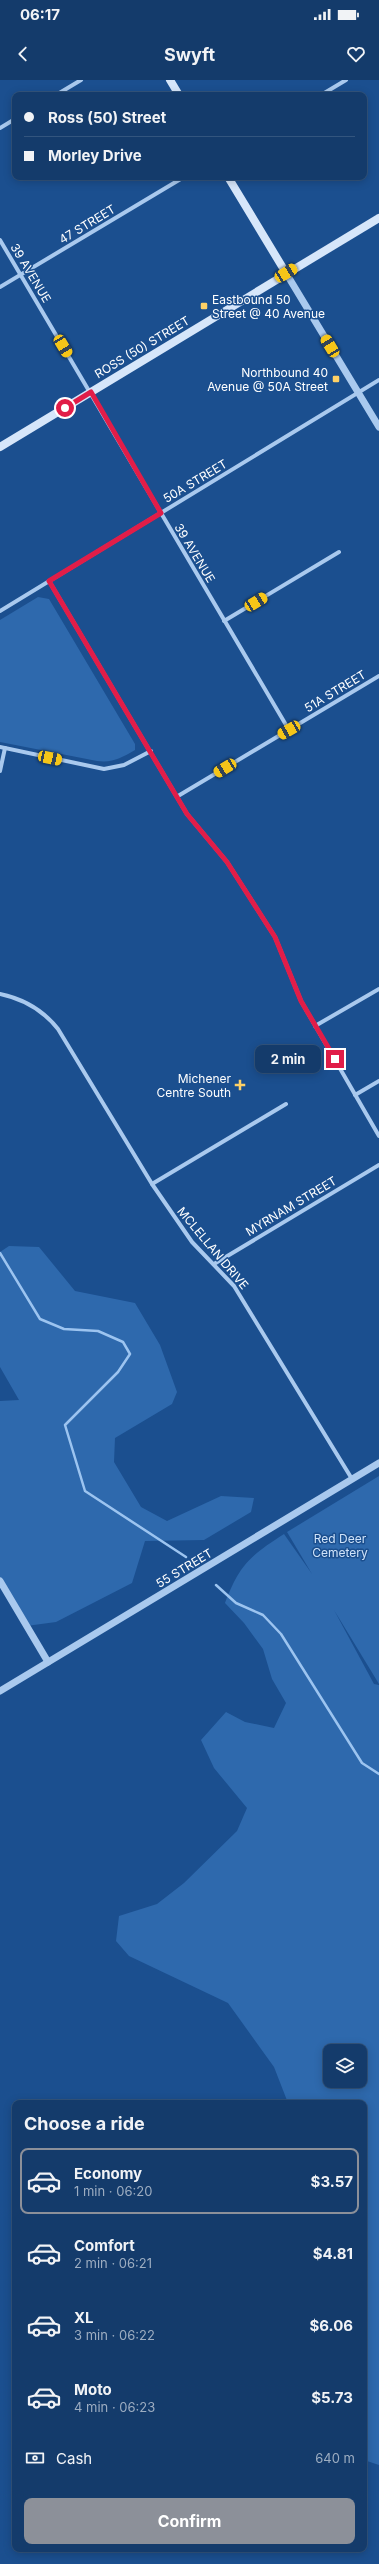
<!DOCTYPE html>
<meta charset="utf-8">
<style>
body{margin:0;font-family:Inter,sans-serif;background:#214673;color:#f1f3f6;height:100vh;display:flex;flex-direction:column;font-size:15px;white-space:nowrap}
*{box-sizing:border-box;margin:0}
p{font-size:13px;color:#9dadc1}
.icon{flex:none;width:22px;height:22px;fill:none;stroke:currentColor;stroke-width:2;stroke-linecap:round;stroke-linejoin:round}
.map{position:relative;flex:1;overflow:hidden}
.side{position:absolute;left:12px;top:2020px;width:355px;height:452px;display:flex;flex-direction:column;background:#143b6b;border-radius:8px;box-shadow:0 2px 10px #0003,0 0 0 1px #33557e}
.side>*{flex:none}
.hud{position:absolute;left:12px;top:12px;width:355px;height:88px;border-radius:8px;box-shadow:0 2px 10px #0003,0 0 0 1px #33557e;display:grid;align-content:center;height:88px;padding:0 12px;background:#143b6b}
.buttons{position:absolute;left:323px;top:1964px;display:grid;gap:8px}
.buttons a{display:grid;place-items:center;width:44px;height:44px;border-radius:8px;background:#143b6b;box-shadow:0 2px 10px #0003,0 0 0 1px #33557e;font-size:20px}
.end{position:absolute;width:18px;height:18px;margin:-9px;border:5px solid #e11d48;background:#fff;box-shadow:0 0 0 2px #fff}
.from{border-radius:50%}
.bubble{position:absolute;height:28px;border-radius:8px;background:#143b6b;box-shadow:0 2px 10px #0003,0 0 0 1px #33557e;font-size:13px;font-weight:700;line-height:28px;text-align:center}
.car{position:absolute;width:12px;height:24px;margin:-12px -6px;border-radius:5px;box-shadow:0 0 3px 1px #0007;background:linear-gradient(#f5c518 24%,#345 0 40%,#f5c518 0 76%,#345 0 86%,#f5c518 0)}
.hud b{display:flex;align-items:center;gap:14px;height:38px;font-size:15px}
.hud b+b{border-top:1px solid #33557e}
.hud i{width:10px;height:10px;background:#f1f3f6}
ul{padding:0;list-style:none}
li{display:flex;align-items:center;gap:12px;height:66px;margin:0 8px 6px;padding:0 4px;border:2px solid transparent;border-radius:8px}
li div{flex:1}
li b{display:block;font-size:15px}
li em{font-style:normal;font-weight:700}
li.active{border-color:#8c9099}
li>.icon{width:36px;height:36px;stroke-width:1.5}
h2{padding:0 12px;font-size:18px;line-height:48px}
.pay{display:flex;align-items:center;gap:10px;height:44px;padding:0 12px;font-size:15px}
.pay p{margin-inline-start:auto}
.action{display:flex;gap:8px;margin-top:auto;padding:8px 12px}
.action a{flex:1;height:46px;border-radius:8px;background:#8c9099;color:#fff;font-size:16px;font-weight:700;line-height:46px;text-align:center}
.status{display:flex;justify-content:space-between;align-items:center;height:28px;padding:0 20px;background:#143b6b;direction:ltr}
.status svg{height:11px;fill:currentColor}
header{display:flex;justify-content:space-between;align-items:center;height:52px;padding:0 12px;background:#143b6b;font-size:18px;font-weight:700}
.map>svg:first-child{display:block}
</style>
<div class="status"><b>06:17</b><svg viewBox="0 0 49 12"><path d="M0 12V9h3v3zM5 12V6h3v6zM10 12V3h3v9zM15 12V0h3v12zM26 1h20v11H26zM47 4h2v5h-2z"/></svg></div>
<header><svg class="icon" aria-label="back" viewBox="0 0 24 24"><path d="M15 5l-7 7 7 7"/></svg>Swyft<svg class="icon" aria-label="heart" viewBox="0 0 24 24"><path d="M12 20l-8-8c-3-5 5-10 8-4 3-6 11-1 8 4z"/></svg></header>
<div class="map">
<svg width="379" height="2484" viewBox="0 0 379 2484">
<rect width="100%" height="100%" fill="#1b4f8f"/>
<g fill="#2e69ad" fill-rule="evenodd">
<path d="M38,517L49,519L135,664V670C121,678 113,683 97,681L0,662V540Z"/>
<path d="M9,1166L39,1167L75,1211L135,1223L160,1265L177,1312L172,1324L115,1358L114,1382L141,1427L167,1441L221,1416L254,1418L251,1432L204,1460L145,1461L132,1503L56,1542L26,1546L0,1503V1321L19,1320L0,1287V1172Z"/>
<path d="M379,1396V1604L334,1530L374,1604L379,1605V2385L364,2380V2023H288L274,1987L228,1923L129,1876L116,1861L119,1836L157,1824L184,1803L237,1751L247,1728L214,1688L201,1660L226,1632L245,1642L274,1648L286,1623L272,1599L263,1569L244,1543L225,1523C240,1484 250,1476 284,1454L312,1494L287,1452ZM330,1971H360V2001H330Z"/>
</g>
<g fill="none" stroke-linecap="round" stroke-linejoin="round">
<g stroke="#9cc4f0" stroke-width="2.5">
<path d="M0,1173L40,1239L64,1249L98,1251L123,1262L130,1274L118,1292L65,1345L85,1411L186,1477"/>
<path d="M216,1505L236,1523L263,1535L281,1554L362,1683L379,1694"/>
</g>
<g stroke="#a9c9ee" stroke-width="4">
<path d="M56,15L81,0"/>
<path d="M321,15L346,0"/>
<path d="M0,48L15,39"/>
<path d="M0,160L289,650"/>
<path d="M0,207L184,97"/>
<path d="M49,501L187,734L227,782L275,857L301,921L379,1056"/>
<path d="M0,531L379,300"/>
<path d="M224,541L339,472"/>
<path d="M0,667L104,689L124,685L151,671"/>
<path d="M0,691L5,668"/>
<path d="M178,716L379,596"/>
<path d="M0,914C24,919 43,930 58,949L152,1104"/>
<path d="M315,946L379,909"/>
<path d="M355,1015L379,1001"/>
<path d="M286,1024L152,1104L192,1162L234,1206L352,1399"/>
<path d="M214,1184L379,1085"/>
</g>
<g stroke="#a9c9ee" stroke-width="7">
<path d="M286,193L379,347"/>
<path d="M0,1501L48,1582"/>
<path d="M0,1611L379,1383"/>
</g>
<g stroke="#d6e6fa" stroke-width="8">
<path d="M170,0L179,15"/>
<path d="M228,97L286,193"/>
<path d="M0,367L379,138"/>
</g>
</g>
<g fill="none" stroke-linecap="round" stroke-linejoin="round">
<path stroke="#e11d48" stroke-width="5" d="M65,328L91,312L161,433L49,501L187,734L227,782L275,857L301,921L335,979"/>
</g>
<g fill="#ffd166" stroke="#1b4f8f" stroke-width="1.5">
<rect x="200" y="222" width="8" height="8" rx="2"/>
<rect x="332" y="295" width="8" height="8" rx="2"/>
<path d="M238 999h4v4h4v4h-4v4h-4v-4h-4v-4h4z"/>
</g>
<g text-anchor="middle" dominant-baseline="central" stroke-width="3" stroke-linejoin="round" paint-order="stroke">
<g font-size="12" fill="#fff" stroke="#1b4f8f">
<text transform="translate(87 144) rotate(-31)">47 STREET</text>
<text transform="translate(31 193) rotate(59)">39 AVENUE</text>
<text transform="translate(142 267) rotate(-31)">ROSS (50) STREET</text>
<text transform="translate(195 401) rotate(-31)">50A STREET</text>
<text transform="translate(195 473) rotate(59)">39 AVENUE</text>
<text transform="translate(335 611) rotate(-31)">51A STREET</text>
<text transform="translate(291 1126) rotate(-31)">MYRNAM STREET</text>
<text transform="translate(213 1168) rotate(50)">MCLELLAN DRIVE</text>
<text transform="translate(184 1488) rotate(-31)">55 STREET</text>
</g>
<g font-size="12" fill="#fff" stroke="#1b4f8f" text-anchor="end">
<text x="212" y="219" text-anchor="start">Eastbound 50<tspan x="212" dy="14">Street @ 40 Avenue</tspan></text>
<text x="328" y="292">Northbound 40<tspan x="328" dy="14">Avenue @ 50A Street</tspan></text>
<text x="231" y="998">Michener<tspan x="231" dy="14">Centre South</tspan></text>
</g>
<g font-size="12" fill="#cfe3fa" stroke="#1b4f8f">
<text x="340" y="1458">Red Deer<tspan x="340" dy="14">Cemetery</tspan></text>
</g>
</g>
</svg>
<div class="buttons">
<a><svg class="icon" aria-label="layers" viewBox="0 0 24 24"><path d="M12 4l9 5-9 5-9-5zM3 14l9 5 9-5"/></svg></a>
</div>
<i class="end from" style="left:65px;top:328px"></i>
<i class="end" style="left:335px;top:979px"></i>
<div class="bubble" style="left:255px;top:965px;width:66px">2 min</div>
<i class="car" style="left:286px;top:193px;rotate:59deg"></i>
<i class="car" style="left:63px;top:266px;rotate:149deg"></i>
<i class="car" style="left:330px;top:266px;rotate:329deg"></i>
<i class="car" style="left:256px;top:522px;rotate:59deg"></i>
<i class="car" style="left:289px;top:650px;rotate:240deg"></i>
<i class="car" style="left:50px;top:678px;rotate:102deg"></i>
<i class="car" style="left:225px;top:688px;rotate:239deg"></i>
<div class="hud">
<b><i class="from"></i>Ross (50) Street</b>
<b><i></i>Morley Drive</b>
</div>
<section class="side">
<h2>Choose a ride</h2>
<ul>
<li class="active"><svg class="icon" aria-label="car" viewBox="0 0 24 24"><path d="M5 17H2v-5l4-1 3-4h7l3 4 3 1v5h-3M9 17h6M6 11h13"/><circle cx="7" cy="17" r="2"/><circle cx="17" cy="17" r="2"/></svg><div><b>Economy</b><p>1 min · 06:20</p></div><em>$3.57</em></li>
<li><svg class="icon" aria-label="car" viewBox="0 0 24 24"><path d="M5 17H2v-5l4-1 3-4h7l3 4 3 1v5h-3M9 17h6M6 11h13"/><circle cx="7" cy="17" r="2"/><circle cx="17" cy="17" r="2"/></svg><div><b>Comfort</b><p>2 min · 06:21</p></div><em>$4.81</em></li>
<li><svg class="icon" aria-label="car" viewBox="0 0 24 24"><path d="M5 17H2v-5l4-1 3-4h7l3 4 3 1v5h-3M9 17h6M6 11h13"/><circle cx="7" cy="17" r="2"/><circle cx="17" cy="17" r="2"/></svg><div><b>XL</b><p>3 min · 06:22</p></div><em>$6.06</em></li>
<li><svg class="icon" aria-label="car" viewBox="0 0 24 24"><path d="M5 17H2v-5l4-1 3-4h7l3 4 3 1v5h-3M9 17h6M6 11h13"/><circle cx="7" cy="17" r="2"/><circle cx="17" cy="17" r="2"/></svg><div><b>Moto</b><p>4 min · 06:23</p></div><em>$5.73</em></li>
</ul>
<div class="pay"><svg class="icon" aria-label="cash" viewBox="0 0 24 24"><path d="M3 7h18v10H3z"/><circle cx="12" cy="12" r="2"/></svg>Cash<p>640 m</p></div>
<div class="action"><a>Confirm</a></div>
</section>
</div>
